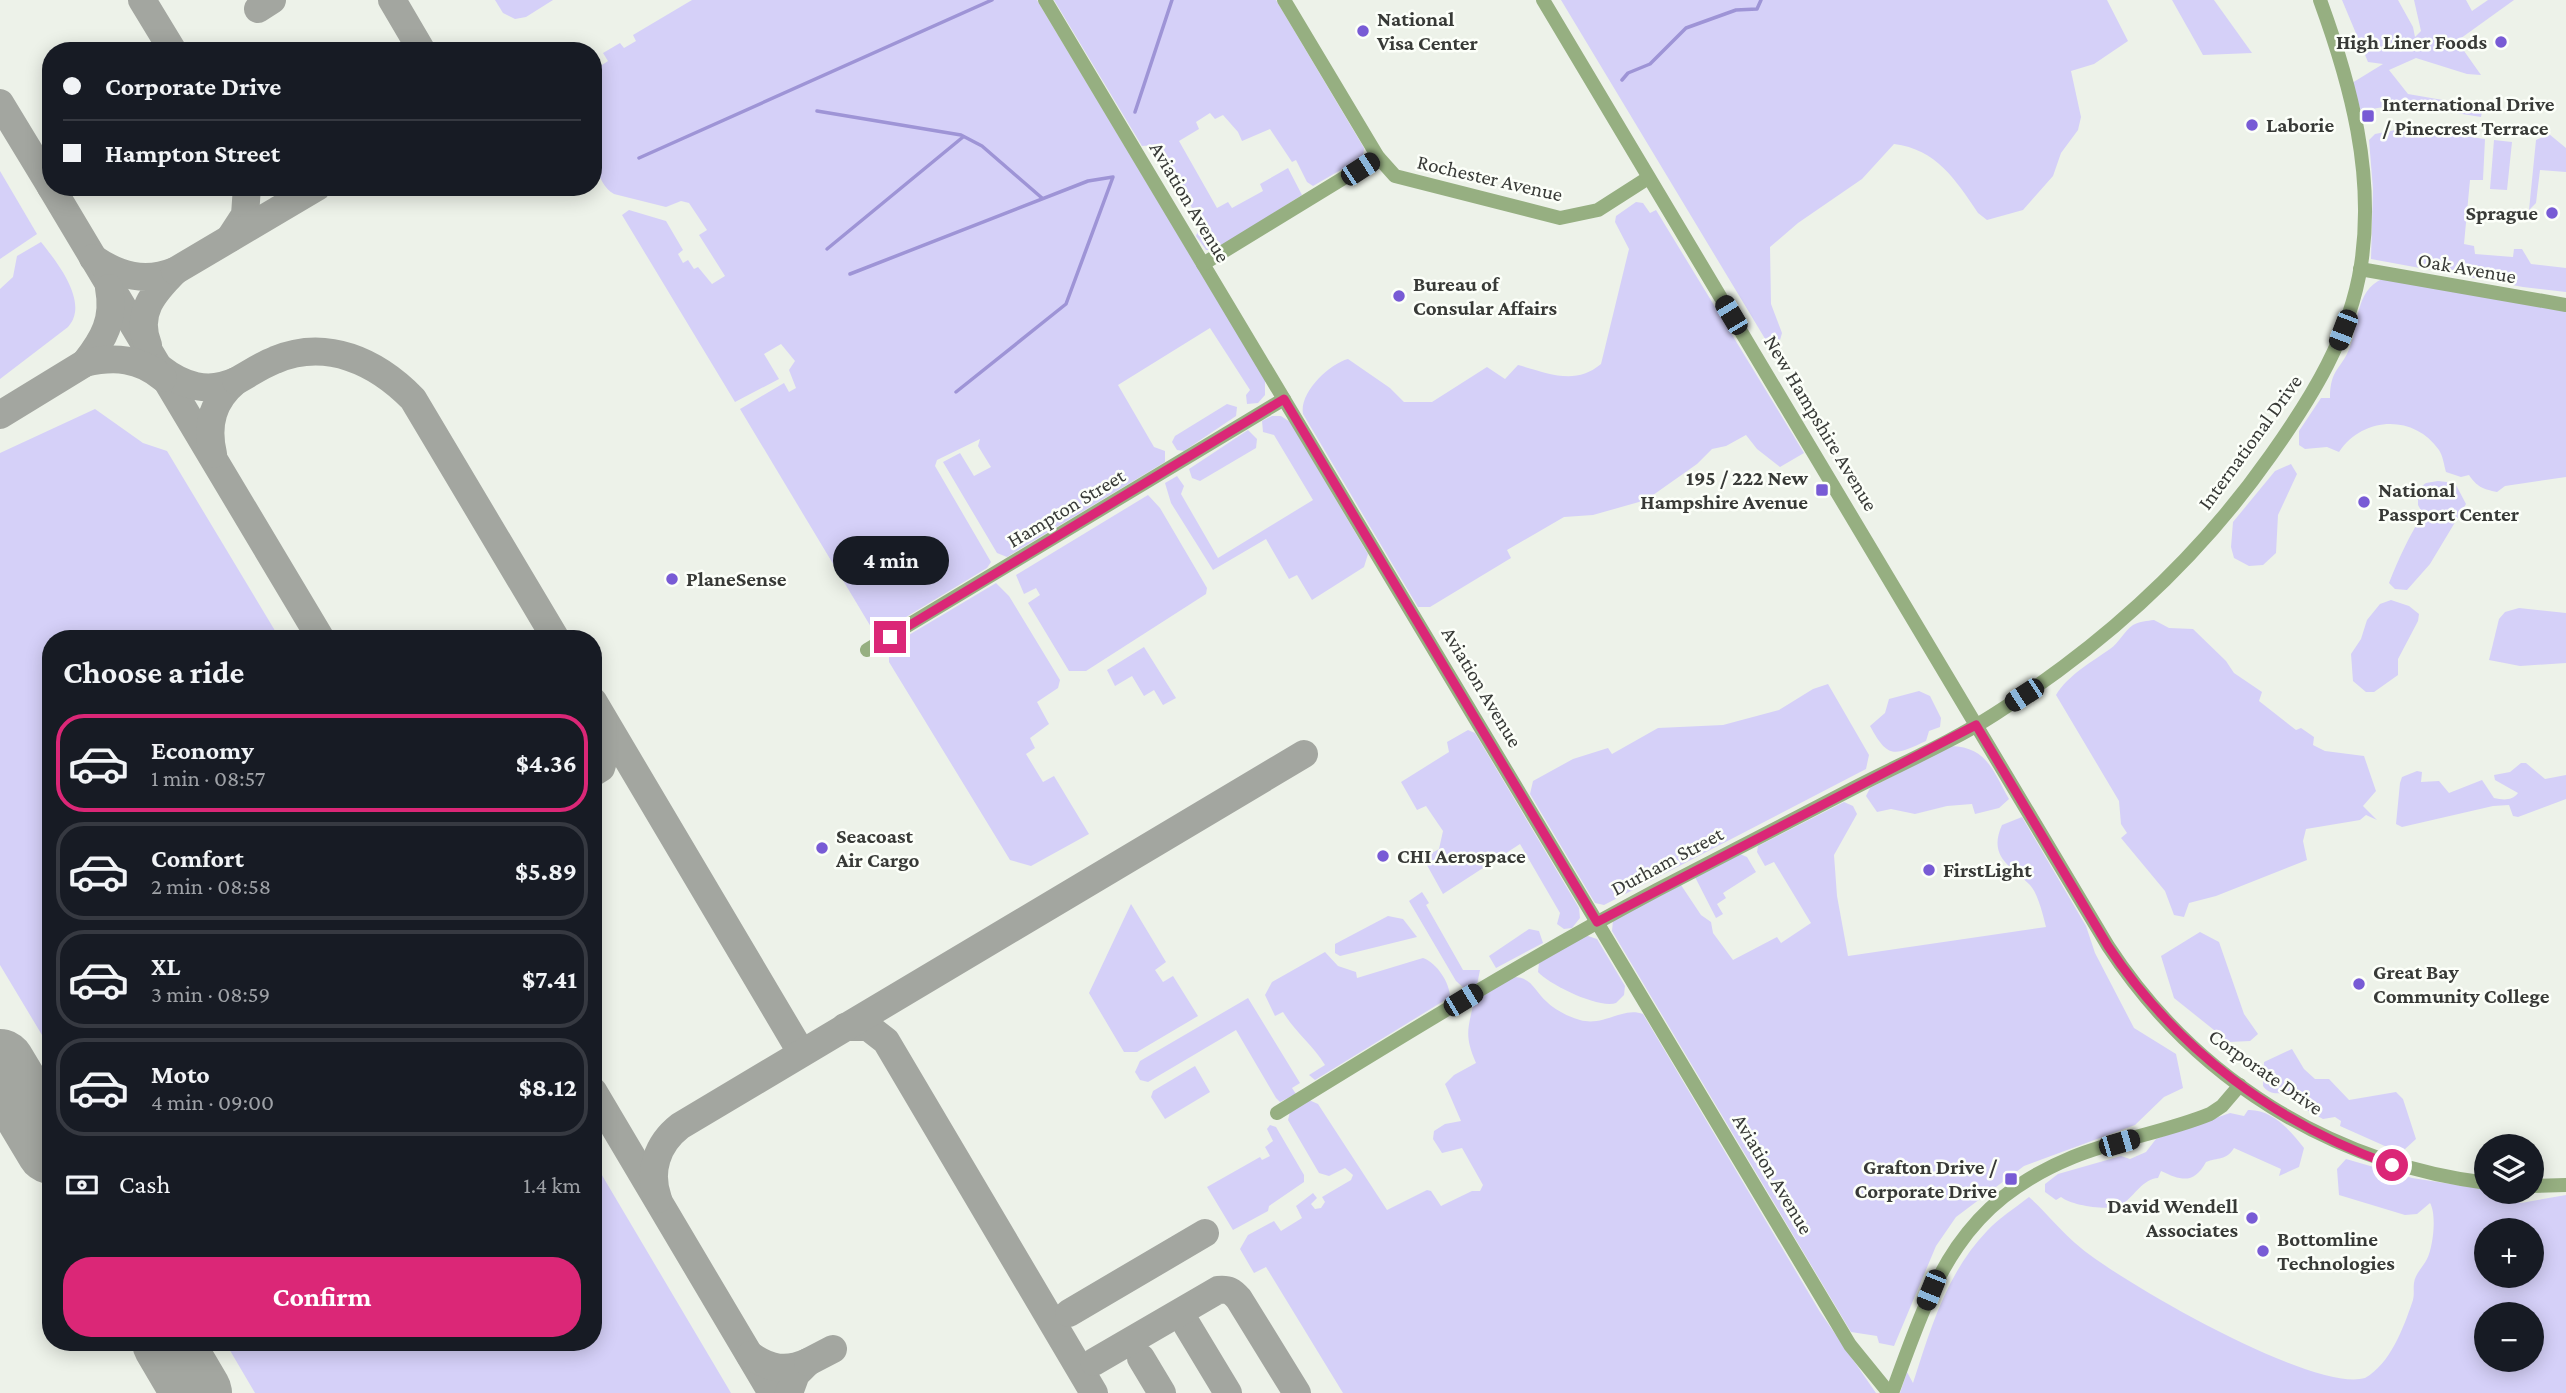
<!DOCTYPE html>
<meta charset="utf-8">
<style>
body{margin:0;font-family:"Crimson Pro",serif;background:#20242c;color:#f1f3f6;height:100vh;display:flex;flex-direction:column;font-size:26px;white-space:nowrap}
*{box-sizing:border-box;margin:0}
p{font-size:23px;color:#9ea1a6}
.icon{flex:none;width:38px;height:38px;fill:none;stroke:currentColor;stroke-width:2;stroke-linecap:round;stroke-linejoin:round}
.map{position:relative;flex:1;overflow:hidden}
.drawer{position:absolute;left:42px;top:630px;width:560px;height:721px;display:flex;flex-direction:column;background:#171b24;border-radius:28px;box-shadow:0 4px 18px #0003}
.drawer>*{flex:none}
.hud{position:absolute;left:42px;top:42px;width:560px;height:154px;border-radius:28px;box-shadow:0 4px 18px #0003;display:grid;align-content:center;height:154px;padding:0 21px;background:#171b24}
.buttons{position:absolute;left:2474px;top:1134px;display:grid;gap:14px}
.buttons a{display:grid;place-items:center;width:70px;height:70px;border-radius:50%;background:#171b24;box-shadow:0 4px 18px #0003;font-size:35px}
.end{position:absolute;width:32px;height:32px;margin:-16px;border:9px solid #db2777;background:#fff;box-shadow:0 0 0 4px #fff}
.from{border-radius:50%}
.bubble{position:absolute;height:49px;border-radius:24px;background:#171b24;box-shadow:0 4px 18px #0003;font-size:23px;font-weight:700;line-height:49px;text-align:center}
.car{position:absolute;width:21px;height:42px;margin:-21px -10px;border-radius:9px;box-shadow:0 0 5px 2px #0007;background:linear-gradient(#222 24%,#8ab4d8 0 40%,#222 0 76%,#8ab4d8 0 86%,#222 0)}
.hud b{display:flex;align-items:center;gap:24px;height:66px;font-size:26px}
.hud b+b{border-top:2px solid #363941}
.hud i{width:18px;height:18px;background:#f1f3f6}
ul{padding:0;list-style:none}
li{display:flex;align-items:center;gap:21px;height:98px;margin:0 14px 10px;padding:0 7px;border:4px solid #363941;border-radius:28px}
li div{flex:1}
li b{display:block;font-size:26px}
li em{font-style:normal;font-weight:700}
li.on{border-color:#db2777}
li>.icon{width:63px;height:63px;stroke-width:1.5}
h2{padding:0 21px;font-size:32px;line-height:84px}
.pay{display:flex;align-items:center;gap:18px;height:77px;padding:0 21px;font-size:26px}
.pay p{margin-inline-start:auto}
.action{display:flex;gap:14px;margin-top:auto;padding:14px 21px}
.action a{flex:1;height:80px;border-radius:28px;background:#db2777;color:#fff;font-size:28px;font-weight:700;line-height:80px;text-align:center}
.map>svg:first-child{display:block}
</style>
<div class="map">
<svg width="2566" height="1393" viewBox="0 0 2566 1393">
<rect width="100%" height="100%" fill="#edf2e9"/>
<g fill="#d5d0f8" fill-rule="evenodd">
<path d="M495,0H553L526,17L515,19L503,13Z"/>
<path d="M692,0H1037L1265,380V395L1258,403L1247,404L1246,395L1250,390L1210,328L1118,385L1154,447L1165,451V462L1007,557L997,553L943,462L960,453L974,476L991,467L978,446L980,439L937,460L935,466L991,562L987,568L888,628L871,627L740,409L784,383L789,392L796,388L789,370L795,361L781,344L764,354L779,379L735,402L622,215L629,210L666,221L683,250L678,254L683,263L688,260L694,269L698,267L712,284L725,276L699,235L707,230L689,203L681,201L666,207L614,194C583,175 593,104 593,71L608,61L603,53L620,43L624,48L636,41L633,35Z"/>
<path d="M1054,0H1276L1364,148L1363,157L1313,186L1307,182L1296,160L1292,162L1270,129L1242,141L1238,132L1223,115L1215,119L1210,113L1196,122L1199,129L1179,141L1217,208L1228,202L1232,208L1263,191L1260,184L1288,168L1302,195L1215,250H1206L1196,236L1201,223L1154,145L1142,146Z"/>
<path d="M1561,0H2107L2128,41L2094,64L2071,71L2081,117L2078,130L2061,153L2053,176L2023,210L1987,220L1978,213C1956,180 1936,149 1894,144L1862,179L1798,223L1770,247L1771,304L1782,333L1780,340L1770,347Z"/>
<path d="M2172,0H2214L2252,53L2203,55Z"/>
<path d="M2342,0H2398L2413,27L2415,37L2421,31L2414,0H2466L2472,11L2488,0H2514L2457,41L2481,75L2467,74L2416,58L2389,70L2408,94L2483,107L2481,117L2400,104L2361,111L2352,83L2383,64L2368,62Z"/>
<path d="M2406,128L2485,139L2483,180H2470L2464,244L2474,246L2475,254L2513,257L2514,249H2522L2531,264L2566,268V292L2523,287L2371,259L2373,189L2369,140L2375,134Z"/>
<path d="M2549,134L2566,148V172L2540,170L2536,203L2529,210L2536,140Z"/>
<path d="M2494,140L2512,142L2507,190L2490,189Z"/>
<path d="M0,171L37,234L0,259Z"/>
<path d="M1636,202L1643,203L1650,213L1656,210L1804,453L1780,467L1757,449L1746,435L1726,446L1712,449L1697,464L1646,500L1593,515L1564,517L1507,550L1511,558L1430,607H1418L1303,414C1299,393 1329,364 1348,359L1390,388L1404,402H1432L1487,367L1505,379L1518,365C1548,373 1575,386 1601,364L1629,249L1615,222L1616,216Z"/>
<path d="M41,242C57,262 90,303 68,327L0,379V289L13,277L17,256Z"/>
<path d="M2382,279L2566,308V477L2505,486L2497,492C2483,489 2477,487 2469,475L2461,477L2446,472C2444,465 2443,456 2439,450C2414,414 2363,416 2339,452L2327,447L2305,449L2299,445V431L2321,398H2330C2330,368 2342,369 2350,347C2359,324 2355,291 2382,279Z"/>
<path d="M1227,404L1237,407L1236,416L1184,451L1177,450L1172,442L1175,436Z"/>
<path d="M95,409L143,443L167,451L280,639H51V1050L0,965V453Z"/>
<path d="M1272,416H1281L1290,422L1368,554L1364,567L1312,600L1297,575L1289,579L1266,539L1213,570L1171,503L1165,483L1177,476L1184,486L1181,494L1218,558L1313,500L1274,435L1263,432L1262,421Z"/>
<path d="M1248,430L1257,439L1256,448L1200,481L1192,478L1189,469Z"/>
<path d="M2291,464L2297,474L2278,515L2276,553L2263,565L2249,566L2234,558L2231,547L2233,522L2275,471Z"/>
<path d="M2438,481L2455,483L2466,504L2430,564L2407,590L2395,589L2389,583C2399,558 2408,538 2423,514L2418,505V489L2426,483Z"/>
<path d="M1148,495L1160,508L1207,588L1206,594L1086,671H1069L1028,603L1040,595L1036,588L1024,594L1016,575Z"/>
<path d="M996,583L1009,596L1060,680L1058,688L1037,702L1049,724L1030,738L1035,748L1026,754L1043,782L1054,776L1089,834L1031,866L1010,860L889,662V651L897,642Z"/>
<path d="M2391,600L2409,606L2419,614L2418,621L2398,659V675L2374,692H2366L2353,681L2351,654L2361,639L2367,620L2380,604Z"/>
<path d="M2519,608L2566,613V663L2520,666L2489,660L2499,619L2505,612Z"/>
<path d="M2154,620L2169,628L2193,629L2226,661L2234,673L2262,692L2259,701L2296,730L2301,728L2314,737L2313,745L2325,751L2364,756L2376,791L2363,806L2377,820L2366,815L2360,820L2306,829L2303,841L2307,860L2216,896L2189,903L2184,917L2174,915L2165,891L2121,838L2127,833L2121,824L2119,801L2056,695C2068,675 2093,661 2110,649C2119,643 2124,631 2133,625C2140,621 2147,621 2154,620Z"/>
<path d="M1144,647L1176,698L1163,705L1154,690L1144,696L1132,676L1115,686L1107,670Z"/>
<path d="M1828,684L1869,755L1866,769L1604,905L1595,903L1530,794L1533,781L1573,759L1608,748L1612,754L1658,728L1723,725L1779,710L1813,689Z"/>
<path d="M1919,691L1930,696L1941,718L1940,727L1929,731L1926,741C1894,756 1888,759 1870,726L1885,713L1889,699Z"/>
<path d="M1468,730L1475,733L1579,908L1580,918L1572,928L1564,929L1557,924L1560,913L1520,844L1443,894L1423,858L1439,849L1443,831L1426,806L1417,810L1401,782L1449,752L1447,742Z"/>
<path d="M1951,746C1987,747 1993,771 2009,799L1999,808L1975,814L1972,804L1947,806L1915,814L1891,809L1877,812L1866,796L1870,788Z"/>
<path d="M2521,763H2526L2545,779L2566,775V799L2518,817L2513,816L2509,805L2493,806L2402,827L2396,824L2400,783L2402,777L2417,771L2422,772L2421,782L2439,781L2449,793L2482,780L2494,798C2503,800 2512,801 2518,793L2495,780L2494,775L2510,772Z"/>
<path d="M1844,802L1853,806L1857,814L1834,855L1837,896L1848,956L2046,927C2043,915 2038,894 2030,885C2013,867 1987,858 2002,825L2022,817L2086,926L2095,953L2134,1028L2176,1054L2183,1088L2164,1097L2135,1125L2024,1166L1956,1217L1936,1246L1894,1346L1879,1343L1877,1336L1851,1332L1612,931L1613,920L1681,885L1701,915L1711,922L1713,933L1733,960L1777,937L1781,943L1811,923L1774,862L1765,866L1757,852L1758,846Z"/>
<path d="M1740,854L1747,857L1756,872L1723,893L1726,898L1717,904L1723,914L1716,918L1695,877Z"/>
<path d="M1422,892L1429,903L1426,905L1463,970H1480L1477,985L1465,989L1456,981L1409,901Z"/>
<path d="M1131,904L1166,962L1155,970L1163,982L1173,976L1198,1016L1137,1052H1124L1089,993Z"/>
<path d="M1388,916L1403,919L1417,937L1340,956L1335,953V944Z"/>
<path d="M1529,929L1539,931L1543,943L1496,968L1489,956Z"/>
<path d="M2200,932L2219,942L2244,1014L2258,1034L2250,1041L2229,1042L2174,998L2161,956Z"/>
<path d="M1585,935L1597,939L1625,986L1624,995L1616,1003C1599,1009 1550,985 1538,972L1539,963Z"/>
<path d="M1325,952L1338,966L1356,972L1357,978L1423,958C1437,963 1450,983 1450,997L1315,1080L1309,1075L1325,1065C1313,1045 1295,1032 1283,1012L1275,1016L1265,995L1272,982Z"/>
<path d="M1514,977C1532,977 1535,992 1547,1002C1555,1010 1569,1017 1580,1020C1604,1027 1623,1006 1643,1014L1820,1312L1876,1393H1343L1266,1267L1254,1273L1240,1249L1248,1235L1274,1221L1281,1231L1302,1218L1296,1206L1313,1193L1317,1198L1311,1204L1315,1209L1321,1208L1325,1202L1322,1197L1351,1180L1353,1175L1345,1168L1329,1176L1319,1173L1288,1120L1290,1112L1309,1100L1318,1104L1387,1210L1427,1190L1431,1191L1441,1206L1472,1191H1480L1483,1185L1462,1148L1442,1153L1433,1139L1434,1131L1445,1124L1461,1121L1445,1084L1454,1075L1476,1063C1464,1035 1468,1029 1474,1001Z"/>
<path d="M1248,998L1300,1083L1292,1088L1296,1094L1280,1102L1276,1098L1236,1030L1148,1082L1140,1080L1135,1072L1140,1061Z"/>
<path d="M2292,1049L2304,1069L2315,1079H2329L2349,1100L2396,1092L2403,1099L2416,1139L2404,1150L2396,1151L2340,1126L2341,1121L2335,1117L2323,1119L2303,1108L2295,1090C2283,1093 2271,1097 2263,1086L2264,1062Z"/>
<path d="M1195,1066L1210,1092L1165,1119L1151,1097L1153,1091Z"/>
<path d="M2248,1110C2272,1109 2291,1131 2304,1148L2299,1167L2279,1176L2281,1169L2234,1148C2226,1161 2218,1157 2206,1162C2194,1184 2182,1181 2161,1171L2158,1178C2143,1179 2135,1195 2123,1204C2113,1212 2072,1206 2061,1197L2056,1200L2045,1192V1184L2058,1174L2121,1156L2130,1159L2146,1152L2156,1139L2230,1113L2244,1116Z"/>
<path d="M1270,1125L1276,1127L1304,1175V1182L1269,1206L1268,1211L1233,1230L1207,1187L1260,1157L1262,1160L1270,1156L1265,1147L1273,1141L1267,1129Z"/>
<path d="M2346,1159L2412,1178L2503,1192L2521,1203L2566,1195V1393H1900L1907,1372L1913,1383C1931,1328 1946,1274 1987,1231C1999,1218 2015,1208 2029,1197C2048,1214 2061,1232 2081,1248C2123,1283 2314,1393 2365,1378C2390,1364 2403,1329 2412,1303C2415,1295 2413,1290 2414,1283C2415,1274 2423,1267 2427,1259C2433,1247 2437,1215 2430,1203L2417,1214L2405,1215L2339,1195L2337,1169ZM2532,1230V1276H2487V1230ZM2532,1314V1360H2487V1314Z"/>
<path d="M593,1160L731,1393H255L225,1342H593Z"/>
</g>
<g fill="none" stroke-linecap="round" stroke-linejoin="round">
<g stroke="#9e94d6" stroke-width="3.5">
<path d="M1622,80L1628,73L1650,64L1686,28L1736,10L1757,9L1761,0"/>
<path d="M817,111L961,135L982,146L1042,198"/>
<path d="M1135,112L1172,0"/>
<path d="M639,158L992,0"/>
<path d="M827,249L963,137"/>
<path d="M850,274L1088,181L1113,177L1066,304L956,392"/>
</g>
<g stroke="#a3a6a0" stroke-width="28">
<path d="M142,0L173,51"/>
<path d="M392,0L422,51"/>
<path d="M258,9L272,0"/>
<path d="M0,103L51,187"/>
<path d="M51,187L321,639"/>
<path d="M230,238L245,215L247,187"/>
<path d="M93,258C119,276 145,283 175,271C154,292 135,313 148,345"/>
<path d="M175,271L317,187"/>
<path d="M85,363C104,339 115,319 109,288"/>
<path d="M160,368C183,386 208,394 236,381C213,400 206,424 213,454"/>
<path d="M236,381C249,374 262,365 275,360C327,338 377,362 413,399L556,639"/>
<path d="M0,415L85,363C114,356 140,358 163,378"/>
<path d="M593,701L801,1052"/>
<path d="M593,773L601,768L604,758L602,721"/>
<path d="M845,1027H868L886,1041L1094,1393"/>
<path d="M593,1091L772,1393"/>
<path d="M658,1199C648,1171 657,1144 680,1126L1304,754"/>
<path d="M1069,1313L1205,1233"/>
<path d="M1187,1325L1228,1393"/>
<path d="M750,1355C770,1369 786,1372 808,1362L796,1374L789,1393"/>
<path d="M1141,1358L1162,1393"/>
<path d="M808,1362L833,1349"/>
<path d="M1094,1362L1218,1290C1229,1289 1232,1291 1239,1299L1297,1393"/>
</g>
<g stroke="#a3a6a0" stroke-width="70">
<path d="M0,1064L51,1149"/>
<path d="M167,1342L197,1393"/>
</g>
<g stroke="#96af81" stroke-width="14">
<path d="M1045,0L1850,1345L1889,1393"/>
<path d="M1284,0L1378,157L1395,176L1560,218L1598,210L1648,178"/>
<path d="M1543,0L2108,946C2195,1079 2330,1163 2487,1183"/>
<path d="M1203,264L1378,157"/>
<path d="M2360,269L2566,305"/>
<path d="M867,650L1284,399"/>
<path d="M1277,1113C1402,1036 1527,959 1657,890C1722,856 1787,822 1852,789C1900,764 1950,743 1995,714C2102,646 2198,559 2271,455C2312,397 2350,336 2361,265C2375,174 2351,85 2320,0"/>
<path d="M2532,1186L2566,1185"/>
<path d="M1892,1393C1932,1284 1956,1205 2073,1157C2117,1139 2166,1132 2210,1114L2222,1106L2240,1085"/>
</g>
</g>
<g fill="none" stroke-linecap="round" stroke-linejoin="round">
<path stroke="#db2777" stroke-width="9" d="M890,637L1284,399L1597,922L1976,725L2108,946C2176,1049 2276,1124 2392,1165"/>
</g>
<g fill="#785bd5" stroke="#fcfff9" stroke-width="2.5">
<circle cx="1363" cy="31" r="7"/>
<circle cx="2501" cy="42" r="7"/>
<rect x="2361" y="109" width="14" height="14" rx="3.5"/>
<circle cx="2252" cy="125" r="7"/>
<circle cx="2552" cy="213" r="7"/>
<circle cx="1399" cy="296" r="7"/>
<rect x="1815" y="483" width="14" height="14" rx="3.5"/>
<circle cx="2364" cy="502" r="7"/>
<circle cx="672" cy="579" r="7"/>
<circle cx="822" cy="848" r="7"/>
<circle cx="1383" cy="856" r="7"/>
<circle cx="1929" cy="870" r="7"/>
<circle cx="2359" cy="984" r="7"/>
<rect x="2004" y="1172" width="14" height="14" rx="3.5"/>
<circle cx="2252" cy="1218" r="7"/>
<circle cx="2263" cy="1251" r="7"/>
</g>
<g text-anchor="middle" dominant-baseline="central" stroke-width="5" stroke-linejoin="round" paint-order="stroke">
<g font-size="21" font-weight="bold" fill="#383a37" stroke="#fcfff9" text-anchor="start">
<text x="1377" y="19">National<tspan x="1377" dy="24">Visa Center</tspan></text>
<text x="2487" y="42" text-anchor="end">High Liner Foods</text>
<text x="2382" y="104">International Drive<tspan x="2382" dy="24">/ Pinecrest Terrace</tspan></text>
<text x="2266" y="125">Laborie</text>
<text x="2538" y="213" text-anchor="end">Sprague</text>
<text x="1413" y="284">Bureau of<tspan x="1413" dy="24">Consular Affairs</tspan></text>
<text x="1808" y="478" text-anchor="end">195 / 222 New<tspan x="1808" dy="24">Hampshire Avenue</tspan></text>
<text x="2378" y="490">National<tspan x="2378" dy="24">Passport Center</tspan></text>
<text x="686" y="579">PlaneSense</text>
<text x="836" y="836">Seacoast<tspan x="836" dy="24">Air Cargo</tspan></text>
<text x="1397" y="856">CHI Aerospace</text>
<text x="1943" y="870">FirstLight</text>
<text x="2373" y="972">Great Bay<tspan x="2373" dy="24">Community College</tspan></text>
<text x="1997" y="1167" text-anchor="end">Grafton Drive /<tspan x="1997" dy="24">Corporate Drive</tspan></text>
<text x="2238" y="1206" text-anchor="end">David Wendell<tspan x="2238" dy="24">Associates</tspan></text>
<text x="2277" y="1239">Bottomline<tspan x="2277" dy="24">Technologies</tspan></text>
</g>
<g font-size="21" fill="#383a37" stroke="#fcfff9">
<text transform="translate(1490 178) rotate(13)">Rochester Avenue</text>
<text transform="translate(1190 202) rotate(59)">Aviation Avenue</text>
<text transform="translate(2467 268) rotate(10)">Oak Avenue</text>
<text transform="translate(1821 423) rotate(59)">New Hampshire Avenue</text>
<text transform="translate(2250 442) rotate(-54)">International Drive</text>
<text transform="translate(1066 508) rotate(-31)">Hampton Street</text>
<text transform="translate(1482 687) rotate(59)">Aviation Avenue</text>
<text transform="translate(1667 861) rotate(-28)">Durham Street</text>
<text transform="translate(2266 1072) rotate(35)">Corporate Drive</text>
<text transform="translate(1773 1174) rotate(59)">Aviation Avenue</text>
</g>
</g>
</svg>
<div class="buttons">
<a><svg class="icon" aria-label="layers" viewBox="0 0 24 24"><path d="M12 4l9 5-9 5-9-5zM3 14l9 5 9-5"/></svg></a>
<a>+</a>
<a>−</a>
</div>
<i class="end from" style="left:2392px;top:1165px"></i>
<i class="end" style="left:890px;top:637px"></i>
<div class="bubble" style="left:833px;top:536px;width:116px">4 min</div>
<i class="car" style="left:1360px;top:169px;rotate:57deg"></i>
<i class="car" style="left:1731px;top:315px;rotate:329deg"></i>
<i class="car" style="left:2343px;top:330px;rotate:201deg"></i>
<i class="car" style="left:2024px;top:695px;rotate:237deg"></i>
<i class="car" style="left:1463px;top:1000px;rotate:59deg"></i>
<i class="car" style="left:2119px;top:1143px;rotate:74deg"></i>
<i class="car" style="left:1931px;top:1290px;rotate:202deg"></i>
<div class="hud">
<b><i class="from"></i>Corporate Drive</b>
<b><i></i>Hampton Street</b>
</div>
<section class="drawer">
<h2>Choose a ride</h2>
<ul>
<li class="on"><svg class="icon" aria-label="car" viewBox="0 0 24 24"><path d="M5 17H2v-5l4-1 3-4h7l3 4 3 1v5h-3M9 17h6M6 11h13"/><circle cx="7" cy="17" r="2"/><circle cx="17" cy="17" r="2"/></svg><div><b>Economy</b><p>1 min · 08:57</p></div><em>$4.36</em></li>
<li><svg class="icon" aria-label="car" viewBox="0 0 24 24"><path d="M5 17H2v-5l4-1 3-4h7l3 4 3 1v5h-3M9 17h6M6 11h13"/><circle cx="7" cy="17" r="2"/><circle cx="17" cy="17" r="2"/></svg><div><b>Comfort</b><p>2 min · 08:58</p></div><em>$5.89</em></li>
<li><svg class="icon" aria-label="car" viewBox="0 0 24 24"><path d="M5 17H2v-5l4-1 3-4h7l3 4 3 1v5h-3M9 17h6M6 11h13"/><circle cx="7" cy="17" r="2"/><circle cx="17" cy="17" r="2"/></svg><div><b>XL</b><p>3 min · 08:59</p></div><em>$7.41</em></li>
<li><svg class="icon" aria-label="car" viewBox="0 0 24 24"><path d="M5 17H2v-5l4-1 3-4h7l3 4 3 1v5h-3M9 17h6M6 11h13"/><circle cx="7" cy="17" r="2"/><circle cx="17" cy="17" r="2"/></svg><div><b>Moto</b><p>4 min · 09:00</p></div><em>$8.12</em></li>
</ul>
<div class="pay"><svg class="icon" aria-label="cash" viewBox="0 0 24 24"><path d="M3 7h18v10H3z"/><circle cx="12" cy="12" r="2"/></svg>Cash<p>1.4 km</p></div>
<div class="action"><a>Confirm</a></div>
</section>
</div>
